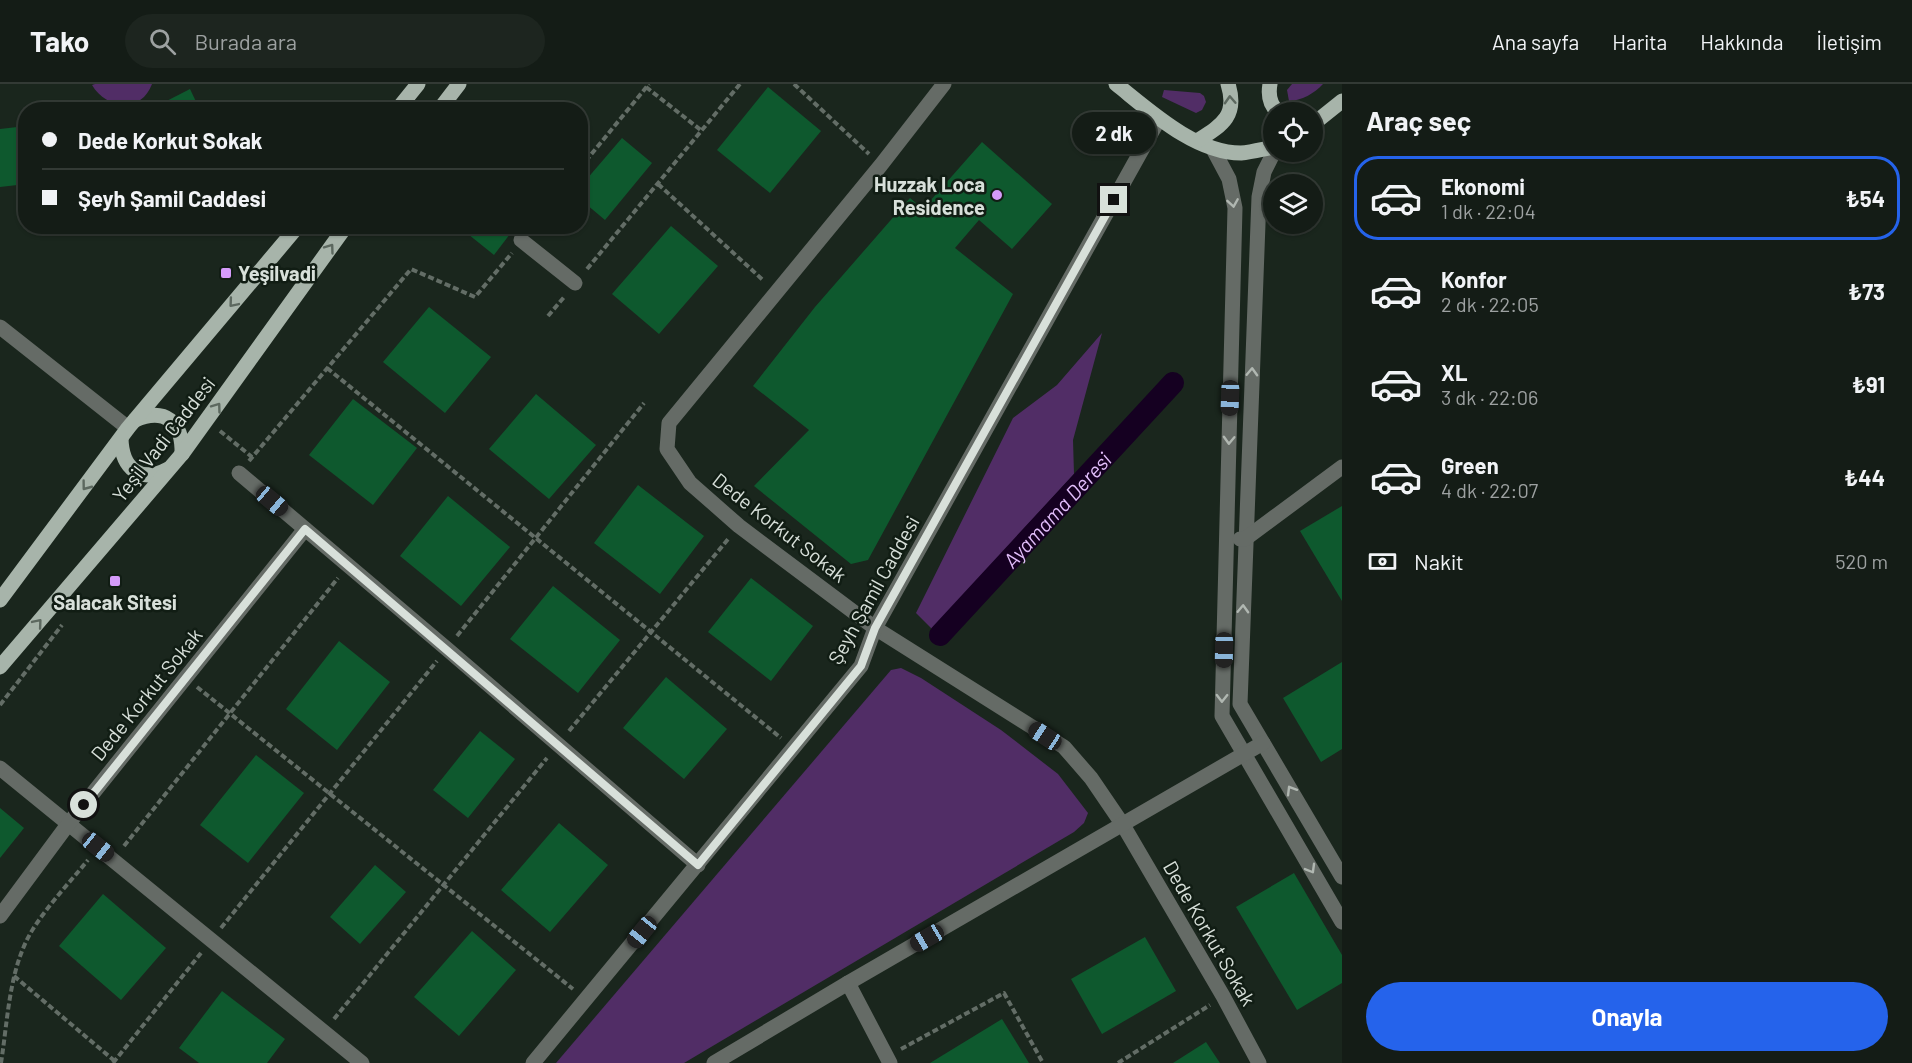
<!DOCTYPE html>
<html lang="tr">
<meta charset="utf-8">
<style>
body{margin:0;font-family:Barlow,sans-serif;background:#1d251f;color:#f1f3f6;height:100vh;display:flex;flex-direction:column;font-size:22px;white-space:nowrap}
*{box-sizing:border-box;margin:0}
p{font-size:20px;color:#9da1a1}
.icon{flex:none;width:33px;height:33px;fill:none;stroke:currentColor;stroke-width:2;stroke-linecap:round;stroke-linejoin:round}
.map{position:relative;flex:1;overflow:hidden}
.sheet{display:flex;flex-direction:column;background:#141c16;width:570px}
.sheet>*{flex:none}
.guide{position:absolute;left:18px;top:18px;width:570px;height:132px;border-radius:24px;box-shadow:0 2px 4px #0004,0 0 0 2px #333a35;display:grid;align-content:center;height:132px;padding:0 24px;background:#141c16}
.tools{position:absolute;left:1263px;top:18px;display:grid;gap:12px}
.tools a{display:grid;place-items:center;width:60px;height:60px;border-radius:50%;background:#141c16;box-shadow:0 2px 4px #0004,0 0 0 2px #333a35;font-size:30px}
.end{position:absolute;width:27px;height:27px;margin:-14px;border:8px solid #d8e0da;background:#111;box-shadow:0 0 0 3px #111}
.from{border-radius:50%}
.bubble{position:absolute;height:42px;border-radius:21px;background:#141c16;box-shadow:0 2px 4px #0004,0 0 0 2px #333a35;font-size:20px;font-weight:700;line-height:42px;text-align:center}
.car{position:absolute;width:18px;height:36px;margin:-18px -9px;border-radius:8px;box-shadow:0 0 4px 2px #0007;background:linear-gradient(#222 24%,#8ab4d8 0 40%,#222 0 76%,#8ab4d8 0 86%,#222 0)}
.guide b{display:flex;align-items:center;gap:21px;height:57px;font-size:22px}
.guide b+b{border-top:2px solid #333a35}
.guide i{width:15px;height:15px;background:#f1f3f6}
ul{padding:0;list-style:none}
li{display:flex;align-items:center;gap:18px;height:84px;margin:0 12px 9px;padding:0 12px;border:3px solid transparent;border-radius:24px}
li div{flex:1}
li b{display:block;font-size:22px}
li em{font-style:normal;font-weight:700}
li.active{border-color:#2563eb}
li>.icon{width:54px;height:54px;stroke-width:1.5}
h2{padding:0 24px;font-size:27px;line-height:72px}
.pay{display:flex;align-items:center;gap:15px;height:66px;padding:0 24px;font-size:22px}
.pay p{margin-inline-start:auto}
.cta{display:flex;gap:12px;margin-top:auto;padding:12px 24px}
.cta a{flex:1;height:69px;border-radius:36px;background:#2563eb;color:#fff;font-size:24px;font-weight:700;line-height:69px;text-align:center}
header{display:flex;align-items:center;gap:36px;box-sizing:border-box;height:84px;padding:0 30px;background:#141c16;border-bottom:2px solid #333a35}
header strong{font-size:28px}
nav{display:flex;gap:33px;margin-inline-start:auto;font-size:21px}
.search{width:420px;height:54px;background:#1d251f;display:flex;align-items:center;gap:15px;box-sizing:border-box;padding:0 21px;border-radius:33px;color:#9da1a1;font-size:22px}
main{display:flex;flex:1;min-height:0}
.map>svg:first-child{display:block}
</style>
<header>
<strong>Tako</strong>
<div class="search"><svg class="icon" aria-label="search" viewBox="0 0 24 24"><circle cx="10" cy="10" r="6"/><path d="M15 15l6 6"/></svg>Burada ara</div>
<nav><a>Ana sayfa</a><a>Harita</a><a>Hakkında</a><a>İletişim</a></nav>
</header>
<main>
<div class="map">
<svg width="1342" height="979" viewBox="0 0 1342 979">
<rect width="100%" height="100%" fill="#1a261d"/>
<g fill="#512d66">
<path d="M95,0H152C141,30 106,25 92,1Z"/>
<path d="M1292,0H1323C1315,9 1301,17 1289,17L1287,6Z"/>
<path d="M1164,6L1200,9L1204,12L1206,18L1202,26L1196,29L1162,13Z"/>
<path d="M1102,249L1073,356L1074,390L932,545L916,529L1013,334L1057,301Z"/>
<path d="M901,584L921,594L1001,646L1058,690L1088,729L1084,739L1074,748L684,979H556L891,586Z"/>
</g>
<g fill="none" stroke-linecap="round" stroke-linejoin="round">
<path stroke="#150021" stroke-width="22" id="s1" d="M940,551L1173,299"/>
</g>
<g fill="#0e592e">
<path d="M768,3L821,47L770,109L717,66Z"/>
<path d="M190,5L200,26H149Z"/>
<path d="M26,42V100L0,103V45Z"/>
<path d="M622,54L652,79L605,136L580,115V103Z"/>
<path d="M982,58L1052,120L1012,165L979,136L955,164L1013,210L868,476L851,480L754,402L809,346L753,302L815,223L910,114L923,125Z"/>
<path d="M458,142H516L494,171Z"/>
<path d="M671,142L718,182L659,250L612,210Z"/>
<path d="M429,223L491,273L445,329L383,278Z"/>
<path d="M536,310L596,361L549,415L489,365Z"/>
<path d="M353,315L417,364L373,421L309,371Z"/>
<path d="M638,401L704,452L660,510L594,459Z"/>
<path d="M448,412L510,463L461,522L400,472Z"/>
<path d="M1342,422V517L1300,447Z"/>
<path d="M751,494L813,542L771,597L708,548Z"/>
<path d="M553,502L620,556L578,609L510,555Z"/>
<path d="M339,557L390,598L337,666L286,625Z"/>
<path d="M1342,578V665L1321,678L1283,614Z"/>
<path d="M666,593L727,645L684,695L623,644Z"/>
<path d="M480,647L515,675L468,734L433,706Z"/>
<path d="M256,671L304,709L248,779L200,741Z"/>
<path d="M0,724L24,744L0,774Z"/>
<path d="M559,739L608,781L550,848L501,806Z"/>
<path d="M375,781L406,808L360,860L330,833Z"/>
<path d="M1294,789L1342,871V899L1297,926L1236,823Z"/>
<path d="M103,810L166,864L121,916L59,862Z"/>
<path d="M472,847L516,886L459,952L414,913Z"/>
<path d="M1145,853L1176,907L1102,950L1071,895Z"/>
<path d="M222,907L285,955L267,979H199L179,964Z"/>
<path d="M1002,935L1029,979H930Z"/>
<path d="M1206,958L1220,979H1173Z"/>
</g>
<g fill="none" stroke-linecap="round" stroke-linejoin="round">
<g stroke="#636d66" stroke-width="4" stroke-dasharray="6 3" stroke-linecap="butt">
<path d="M794,0L869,70"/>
<path d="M646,3L702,47"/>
<path d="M580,84L649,0"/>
<path d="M658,100L764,197"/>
<path d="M587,185L740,0"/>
<path d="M548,232L565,212"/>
<path d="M327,284L781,654"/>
<path d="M220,347L252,373"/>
<path d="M249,377L411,185L475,213L512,169"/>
<path d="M457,552L644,319"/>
<path d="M197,603L573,905"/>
<path d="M0,621L62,541"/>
<path d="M569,647L729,454"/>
<path d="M124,762L338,494"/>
<path d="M221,844L437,577"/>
<path d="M14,892L117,979"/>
<path d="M334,935L547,674"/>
<path d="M901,965L1004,909L1043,979"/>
<path d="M1,979C8,935 9,883 33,845C49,820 70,798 88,776"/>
<path d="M113,979L201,869"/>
<path d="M1118,979L1210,921"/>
</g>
<g stroke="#656b66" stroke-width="15">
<path d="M944,0L881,81L669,339L667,365L690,399L739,442L875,544L1064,663L1091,694L1123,741L1223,912L1259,979"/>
<path d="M1213,65L1229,95L1235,124L1222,632L1342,838"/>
<path d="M1274,68L1264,88L1259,113L1240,620L1342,793"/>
<path d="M521,156L575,199"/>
<path d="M0,243L128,344"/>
<path d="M239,389L447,565L698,781"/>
<path d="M1240,455H1245L1342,383"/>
<path d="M0,684L362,979"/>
<path d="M0,832L69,739L305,445"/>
<path d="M848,899L890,979"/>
<path d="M533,979L861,582L875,544L1159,35"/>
<path d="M714,979L848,899L1263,659"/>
</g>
<g stroke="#a7b4aa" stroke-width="15">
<path d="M1116,0C1150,27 1195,69 1241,69C1252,68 1263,65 1274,63"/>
<path d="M1270,0C1268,11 1270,21 1278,28"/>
<path d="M397,26L418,0"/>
<path d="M439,26L459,0"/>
<path d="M1312,41L1342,17"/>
<path d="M1197,57C1222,41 1238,32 1228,0"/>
<path d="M135,336C165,323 183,338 182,370"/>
<path d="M121,355C122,384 140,400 168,385"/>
<path d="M0,516L128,344L298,142"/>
<path d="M0,583L182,370L346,142"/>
</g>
</g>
<defs><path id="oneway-chevron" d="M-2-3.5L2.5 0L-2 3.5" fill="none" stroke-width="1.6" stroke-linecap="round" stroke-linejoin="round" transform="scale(1.5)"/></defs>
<g stroke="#5c685f">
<use href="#oneway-chevron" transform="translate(1230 16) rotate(-93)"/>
<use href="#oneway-chevron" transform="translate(330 164) rotate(-54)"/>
<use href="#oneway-chevron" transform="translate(233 219) rotate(130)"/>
<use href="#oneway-chevron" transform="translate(217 323) rotate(-54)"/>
<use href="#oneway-chevron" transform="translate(86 402) rotate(127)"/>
<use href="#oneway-chevron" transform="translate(38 539) rotate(-50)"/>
</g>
<g stroke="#b0b7b1">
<use href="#oneway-chevron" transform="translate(1233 119) rotate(81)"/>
<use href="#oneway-chevron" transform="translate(1252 288) rotate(-88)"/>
<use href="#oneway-chevron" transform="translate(1229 356) rotate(92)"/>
<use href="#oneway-chevron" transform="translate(1243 525) rotate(-88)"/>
<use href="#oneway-chevron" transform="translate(1222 614) rotate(91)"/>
<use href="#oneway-chevron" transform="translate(1291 706) rotate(-121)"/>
<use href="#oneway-chevron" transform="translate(1311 785) rotate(60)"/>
</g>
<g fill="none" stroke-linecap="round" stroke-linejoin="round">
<path stroke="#d8e0da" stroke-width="8" d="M84,721L305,445L698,781L861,582L875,544L1114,116"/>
</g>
<g fill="#d59bfa" stroke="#111d14" stroke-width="2">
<circle cx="997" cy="111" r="6"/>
<rect x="220" y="183" width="12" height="12" rx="3"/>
<rect x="109" y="491" width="12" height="12" rx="3"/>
</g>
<g text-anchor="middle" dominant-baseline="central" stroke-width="5" stroke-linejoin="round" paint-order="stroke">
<g font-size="20" font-weight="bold" fill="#d8e0da" stroke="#111d14" text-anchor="end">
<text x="985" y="100">Huzzak Loca<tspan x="985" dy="23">Residence</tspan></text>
<text x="238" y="189" text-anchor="start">Yeşilvadi</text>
<text x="115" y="518" text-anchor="middle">Salacak Sitesi</text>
</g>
<g font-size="20" fill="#d8e0da" stroke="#111d14">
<text transform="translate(163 355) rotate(-52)">Yeşil Vadi Caddesi</text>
<text transform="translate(780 443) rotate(38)">Dede Korkut Sokak</text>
<text transform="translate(873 506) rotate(-61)">Şeyh Şamil Caddesi</text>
<text transform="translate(146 610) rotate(-51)">Dede Korkut Sokak</text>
<text transform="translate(1210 849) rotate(60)">Dede Korkut Sokak</text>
</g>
<g font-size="21" font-style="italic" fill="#e1bdfa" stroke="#111d14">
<text stroke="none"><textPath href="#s1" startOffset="171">Ayamama Deresi</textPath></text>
</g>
</g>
</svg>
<div class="tools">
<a><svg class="icon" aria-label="locate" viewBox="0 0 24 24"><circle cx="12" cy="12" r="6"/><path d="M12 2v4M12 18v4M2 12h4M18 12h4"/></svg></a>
<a><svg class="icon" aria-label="layers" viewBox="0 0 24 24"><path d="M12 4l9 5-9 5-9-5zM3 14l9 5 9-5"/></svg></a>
</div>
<i class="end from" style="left:84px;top:721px"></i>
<i class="end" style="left:1114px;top:116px"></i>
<div class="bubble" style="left:1072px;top:28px;width:84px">2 dk</div>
<i class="car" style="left:1230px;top:314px;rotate:182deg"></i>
<i class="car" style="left:272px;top:417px;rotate:130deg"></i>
<i class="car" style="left:1224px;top:566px;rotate:181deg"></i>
<i class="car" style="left:1045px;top:652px;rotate:303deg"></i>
<i class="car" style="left:98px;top:763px;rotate:129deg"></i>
<i class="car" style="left:642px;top:848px;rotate:219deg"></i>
<i class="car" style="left:927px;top:854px;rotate:240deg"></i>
<div class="guide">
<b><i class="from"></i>Dede Korkut Sokak</b>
<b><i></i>Şeyh Şamil Caddesi</b>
</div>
</div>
<section class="sheet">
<h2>Araç seç</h2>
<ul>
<li class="active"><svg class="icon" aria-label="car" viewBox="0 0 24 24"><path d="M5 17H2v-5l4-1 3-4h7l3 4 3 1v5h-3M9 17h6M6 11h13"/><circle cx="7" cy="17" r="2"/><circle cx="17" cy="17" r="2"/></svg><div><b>Ekonomi</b><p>1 dk · 22:04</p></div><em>₺54</em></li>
<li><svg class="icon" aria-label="car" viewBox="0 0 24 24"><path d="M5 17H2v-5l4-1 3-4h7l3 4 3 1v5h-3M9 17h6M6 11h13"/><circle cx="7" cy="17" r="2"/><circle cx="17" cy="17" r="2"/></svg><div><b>Konfor</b><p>2 dk · 22:05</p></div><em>₺73</em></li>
<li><svg class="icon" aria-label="car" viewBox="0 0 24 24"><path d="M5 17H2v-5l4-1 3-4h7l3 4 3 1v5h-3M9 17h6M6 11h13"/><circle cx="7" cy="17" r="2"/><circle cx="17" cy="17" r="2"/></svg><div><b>XL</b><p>3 dk · 22:06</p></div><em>₺91</em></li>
<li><svg class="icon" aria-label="car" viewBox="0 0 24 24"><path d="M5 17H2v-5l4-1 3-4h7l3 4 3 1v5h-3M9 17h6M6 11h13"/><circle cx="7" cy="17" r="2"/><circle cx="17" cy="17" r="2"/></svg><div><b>Green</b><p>4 dk · 22:07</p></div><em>₺44</em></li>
</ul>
<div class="pay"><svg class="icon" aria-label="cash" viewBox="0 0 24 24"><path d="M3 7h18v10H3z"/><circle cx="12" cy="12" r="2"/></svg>Nakit<p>520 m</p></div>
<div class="cta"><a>Onayla</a></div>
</section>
</main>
